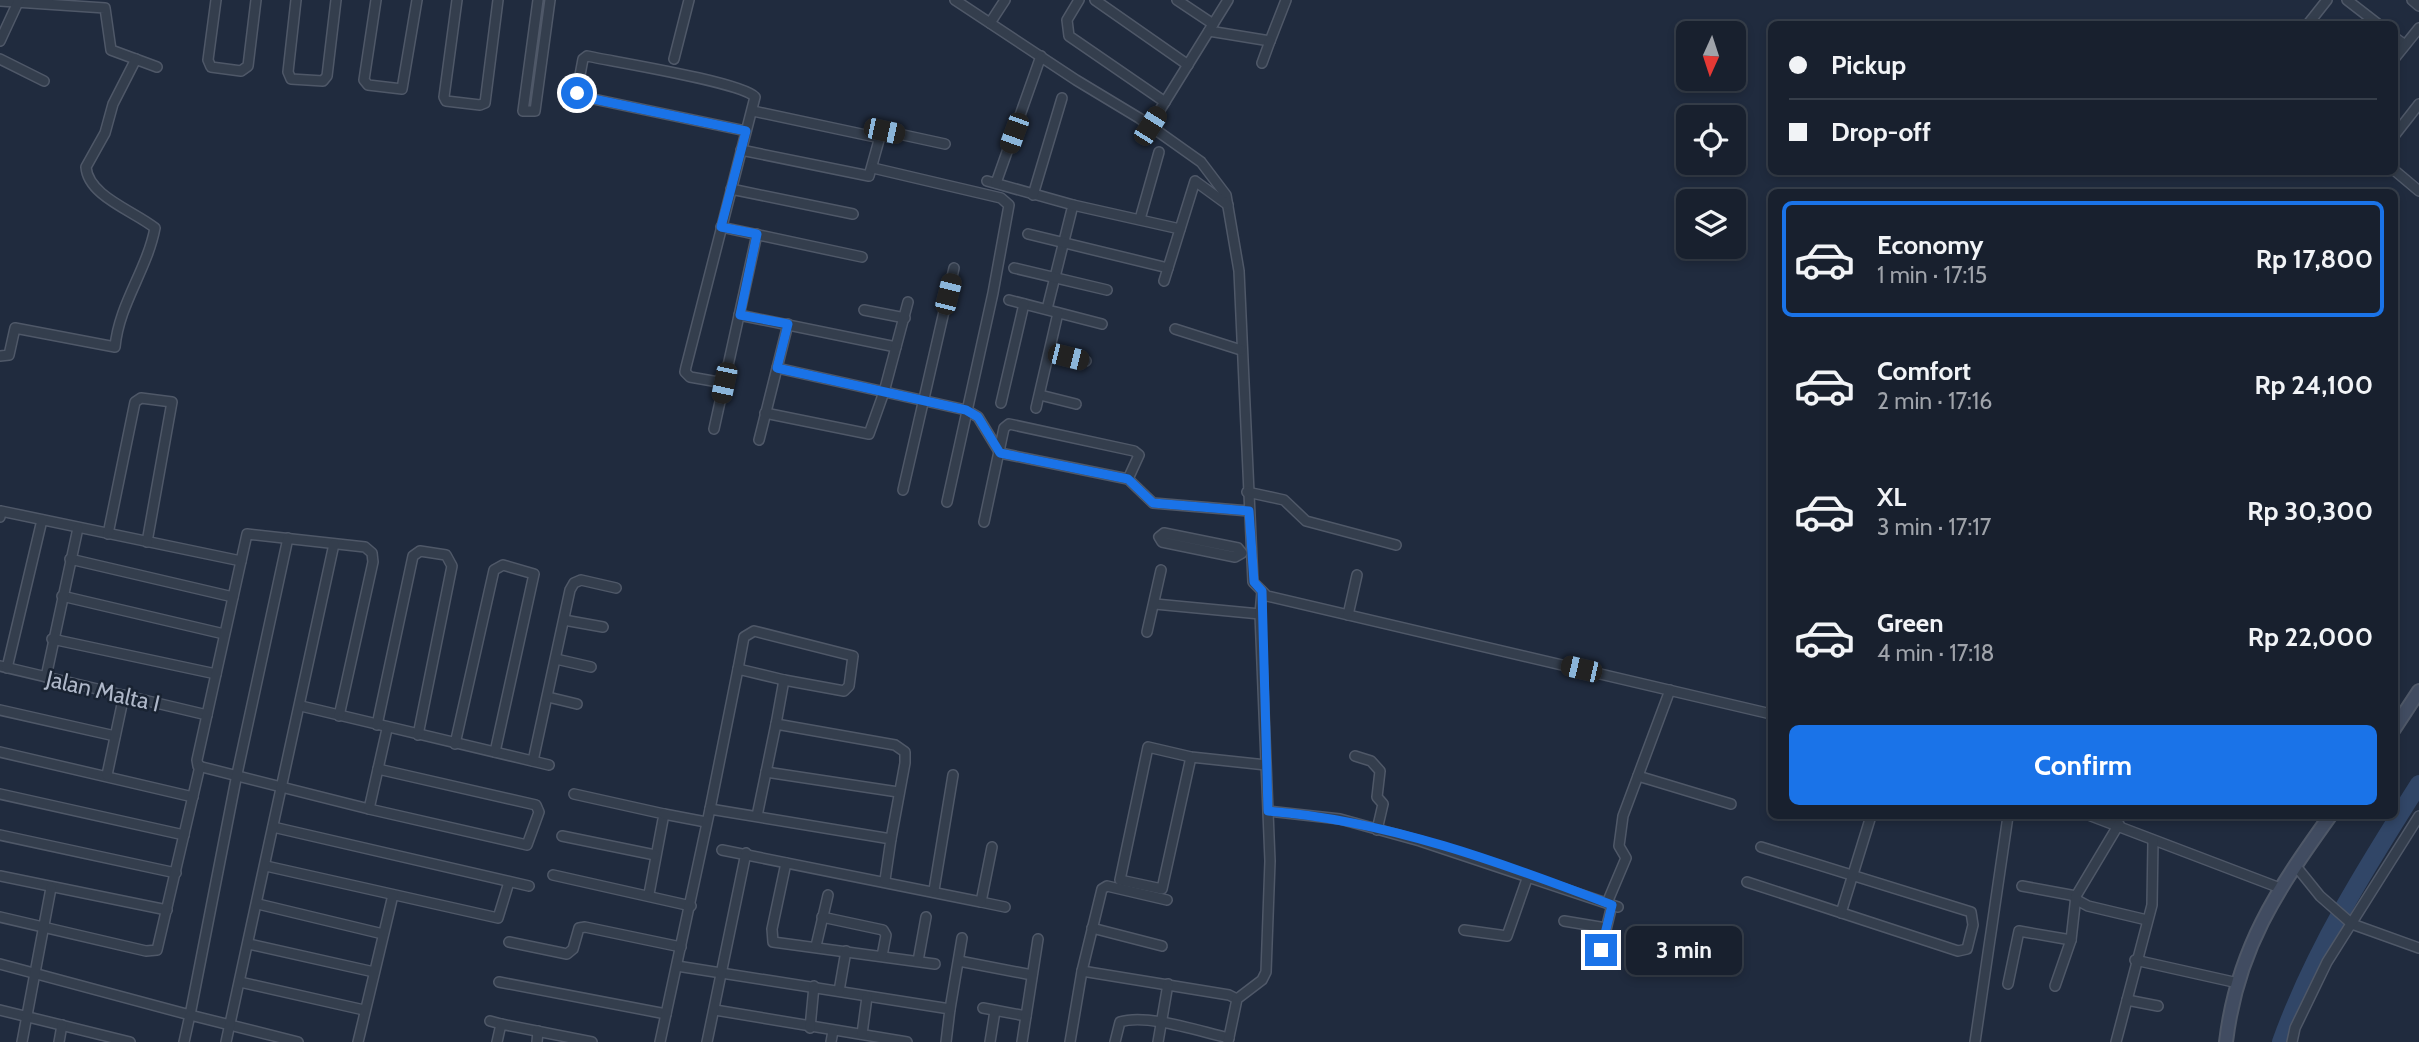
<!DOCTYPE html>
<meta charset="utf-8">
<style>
body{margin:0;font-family:Cabin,sans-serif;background:#212836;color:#f1f3f6;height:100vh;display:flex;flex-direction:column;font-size:26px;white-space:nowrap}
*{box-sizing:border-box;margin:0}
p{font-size:23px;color:#9fa3aa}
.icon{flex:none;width:38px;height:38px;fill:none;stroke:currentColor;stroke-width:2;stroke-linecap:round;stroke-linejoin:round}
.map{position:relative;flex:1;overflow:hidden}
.details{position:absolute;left:1768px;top:189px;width:630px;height:630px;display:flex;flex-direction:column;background:#18202e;border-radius:10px;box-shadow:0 4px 10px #0003,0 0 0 2px #363e4a}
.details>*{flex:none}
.hud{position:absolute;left:1768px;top:21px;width:630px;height:154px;border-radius:10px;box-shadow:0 4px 10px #0003,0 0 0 2px #363e4a;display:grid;align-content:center;height:154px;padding:0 21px;background:#18202e}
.needle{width:46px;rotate:183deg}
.buttons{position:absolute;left:1676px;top:21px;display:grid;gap:14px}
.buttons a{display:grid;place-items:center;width:70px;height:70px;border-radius:10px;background:#18202e;box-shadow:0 4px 10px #0003,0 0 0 2px #363e4a;font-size:35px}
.end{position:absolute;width:32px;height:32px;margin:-16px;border:9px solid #1a73e8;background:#fff;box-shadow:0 0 0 4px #fff}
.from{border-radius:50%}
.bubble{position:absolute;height:49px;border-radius:10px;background:#18202e;box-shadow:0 4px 10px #0003,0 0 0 2px #363e4a;font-size:23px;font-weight:800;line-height:49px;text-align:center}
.car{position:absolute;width:21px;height:42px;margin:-21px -10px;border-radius:9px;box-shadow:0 0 5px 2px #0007;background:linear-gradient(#222 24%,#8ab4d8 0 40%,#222 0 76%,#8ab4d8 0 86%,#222 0)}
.hud b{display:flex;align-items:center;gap:24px;height:66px;font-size:26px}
.hud b+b{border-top:2px solid #363e4a}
.hud i{width:18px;height:18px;background:#f1f3f6}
ul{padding:12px 0 0;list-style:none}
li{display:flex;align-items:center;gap:21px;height:116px;margin:0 14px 10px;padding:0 7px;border:4px solid transparent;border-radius:10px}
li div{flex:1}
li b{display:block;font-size:26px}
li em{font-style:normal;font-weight:800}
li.active{border-color:#1a73e8}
li>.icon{width:63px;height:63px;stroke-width:1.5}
.cta{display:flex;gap:14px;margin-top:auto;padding:14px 21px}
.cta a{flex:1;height:80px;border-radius:10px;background:#1a73e8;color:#fff;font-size:28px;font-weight:800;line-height:80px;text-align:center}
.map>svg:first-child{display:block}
</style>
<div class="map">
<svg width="2419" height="1042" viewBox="0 0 2419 1042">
<rect width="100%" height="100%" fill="#202b3e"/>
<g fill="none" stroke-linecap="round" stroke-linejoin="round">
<path stroke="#314667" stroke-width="18" d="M2281,1042C2314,950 2367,866 2419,784"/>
<g stroke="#4f5868" stroke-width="12">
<g id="minor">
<path d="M216,0L208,60L211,67L241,71L248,66L256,0"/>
<path d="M296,0L288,72L291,79L323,81L327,76L336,0"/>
<path d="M376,0L364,80L368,85L402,89L417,0"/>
<path d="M457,0L444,97L446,101L480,105L485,103L498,0"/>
<path d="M538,0L523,111H535L550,0"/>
<path d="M955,0L1076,80L1139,118L1201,162L1226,195L1239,271L1253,582L1267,596L1771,714"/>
<path d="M1079,0L1067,20L1069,36L1165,102"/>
<path d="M1095,0L1188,65"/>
<path d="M1177,0L1213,24"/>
<path d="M2347,0L2378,24"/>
<path d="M2412,0L2419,6"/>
<path d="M0,1L105,8L111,50L157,67"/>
<path d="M990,23L1005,0"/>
<path d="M2308,24L2327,0"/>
<path d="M1209,31L1270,41L1286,0"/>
<path d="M2394,37L2405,45"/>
<path d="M0,41L19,0"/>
<path d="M0,59L44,81"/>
<path d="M674,59L689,0"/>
<path d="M2394,59L2419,28"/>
<path d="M1262,63L1270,41"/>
<path d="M753,111L880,138"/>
<path d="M1150,126L1228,0"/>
<path d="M2394,136L2419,104"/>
<path d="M741,150L869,176L881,133L885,131L945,144"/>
<path d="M873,168L1001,198L1009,205L993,293L947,502"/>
<path d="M2394,170L2419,191"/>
<path d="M987,181L1073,205L1047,309"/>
<path d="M996,183L1041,56"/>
<path d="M731,189L853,214"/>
<path d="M1033,195L1062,98"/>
<path d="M1073,205L1180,229"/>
<path d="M1140,219L1159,152"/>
<path d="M721,227L862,257"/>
<path d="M1028,234L1168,268"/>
<path d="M1014,268L1107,290"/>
<path d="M1164,281L1195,181L1228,205"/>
<path d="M1009,300L1102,324"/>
<path d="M864,310L905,318"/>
<path d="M739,315L896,347"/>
<path d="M1175,329L1241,350"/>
<path d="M1050,353L1086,361"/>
<path d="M0,356L9,355L15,328L115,347C119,304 147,270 155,228C134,211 88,196 86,167L105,133L113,104L136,59"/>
<path d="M777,368L966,410L978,417L1000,453L1128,479L1153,503L1249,511"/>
<path d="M724,383L690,377L685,372L686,367L755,97C741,82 615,62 587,56L583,59L577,91L579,96L746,131"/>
<path d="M1040,395L1076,404"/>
<path d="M1001,403L1024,304"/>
<path d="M1036,408L1058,313"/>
<path d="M765,413L869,434L884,392L908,302"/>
<path d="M714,429L757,234"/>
<path d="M759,440L788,324"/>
<path d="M903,490L954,268"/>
<path d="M1247,492L1284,500L1306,521L1396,545"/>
<path d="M0,517L1,511L241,561"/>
<path d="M984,522L1004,428L1009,424L1134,451L1139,455L1128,479"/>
<path d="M1164,533L1238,548L1242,553L1235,557L1162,542L1159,537Z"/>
<path d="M108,534L135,402L141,398L172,402L147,542"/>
<path d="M70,559L233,597"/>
<path d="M62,596L224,634"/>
<path d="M1155,604L1260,614"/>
<path d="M1348,615L1357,575"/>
<path d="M564,620L603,627"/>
<path d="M1147,632L1161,570"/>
<path d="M52,639L216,674"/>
<path d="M556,659L591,667"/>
<path d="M0,666L207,715"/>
<path d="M7,668L42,520"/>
<path d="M738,669L744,637L754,631L853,656L849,686L844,691L784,680"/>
<path d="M46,677L78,528"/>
<path d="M548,697L577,704"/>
<path d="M301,706L549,765"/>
<path d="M0,710L115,736"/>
<path d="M339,716L373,562L372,553L365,547L247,534L197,760L198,766L369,809L387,729"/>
<path d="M377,725L413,556L420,551L446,555L452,566L418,735"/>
<path d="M455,744L494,570L503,565L534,574L495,752"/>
<path d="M0,752L193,797"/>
<path d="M1355,756L1371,761L1380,771L1377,797L1383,804L1377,830"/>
<path d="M1191,757L1162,889L1120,880L1148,747L1191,757L1266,765"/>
<path d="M533,761L570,590L574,583L581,580L616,588"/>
<path d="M766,772L898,792"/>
<path d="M107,775L124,695"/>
<path d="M1638,776L1731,804"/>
<path d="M0,794L184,835"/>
<path d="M574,794L664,814L649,894"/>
<path d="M369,809L527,845L539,812L536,805L378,769"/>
<path d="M710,809L738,669L784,680L776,724"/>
<path d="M1268,811L1340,819L1420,841L1618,907"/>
<path d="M664,814L706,822"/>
<path d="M757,816L776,724L895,745L905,752V763L891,839"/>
<path d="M2091,816L2280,888"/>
<path d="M273,827L529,886"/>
<path d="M0,835L176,873"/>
<path d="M562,836L655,855"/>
<path d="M992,847L981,902L1005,907"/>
<path d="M722,850L981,902"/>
<path d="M786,863L772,929L773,942L935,964"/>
<path d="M2295,865L2320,896L2352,924L2419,948"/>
<path d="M266,866L498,918L509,882"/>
<path d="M553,875L691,906"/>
<path d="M0,876L167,910"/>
<path d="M1747,882L1958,951L1967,949L1973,925L1971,912L1761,847"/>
<path d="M2022,886L2076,896"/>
<path d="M934,890L953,775"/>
<path d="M2075,899L2088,906L2147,920"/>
<path d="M1607,903L1626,858L1619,846L1623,816L1670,690"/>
<path d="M258,904L383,934"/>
<path d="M1841,913L1871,816"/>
<path d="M0,917L146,951L157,950L200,766"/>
<path d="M822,917L883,930L886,935L882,956"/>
<path d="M1564,921L1606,928"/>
<path d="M1092,928L1162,946"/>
<path d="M1464,930L1507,936L1528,876"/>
<path d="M509,942L567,954L573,949L579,928L585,927L681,947"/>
<path d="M249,944L374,972"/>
<path d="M816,946L828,895"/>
<path d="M1601,950L1612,905"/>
<path d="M2135,960L2238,983"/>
<path d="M918,961L926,917"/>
<path d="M959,961L1032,975"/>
<path d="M0,964L190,1015L237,774L288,538"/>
<path d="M677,966L950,1009L946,1042"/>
<path d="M1082,971L1229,995L1237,999"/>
<path d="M240,982L364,1010"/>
<path d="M499,982L666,1014"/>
<path d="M2008,984L2019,931L2071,940"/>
<path d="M2055,986L2071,940L2076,896L2119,824"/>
<path d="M839,991L846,951"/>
<path d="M2127,1000L2158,1006"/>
<path d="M983,1008L1026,1016"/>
<path d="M950,1009L962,938"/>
<path d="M0,1010L130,1042"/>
<path d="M715,1010L907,1042"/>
<path d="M490,1021L501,1024"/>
<path d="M810,1028L814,986"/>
<path d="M862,1034L867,997"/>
<path d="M22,1042L51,888"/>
<path d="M59,1042L62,1025"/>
<path d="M184,1042L190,1015L298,1042"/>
<path d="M226,1042L334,544"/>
<path d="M358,1042L393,895"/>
<path d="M497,1042L501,1024L592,1042"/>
<path d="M537,1042L538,1031"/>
<path d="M660,1042L710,809L891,839L885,880"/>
<path d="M707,1042L746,853"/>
<path d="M831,1042L833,1031"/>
<path d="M990,1042L995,1011"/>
<path d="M1022,1042L1038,939"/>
<path d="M1070,1042L1082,971L1102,889L1107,886L1167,900"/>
<path d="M1115,1042L1120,1022C1147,1013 1201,1032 1229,1038"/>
<path d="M1158,1042L1168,984"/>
<path d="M1228,1042L1237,999L1262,980L1266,972L1270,861L1260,614L1262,591"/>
<path d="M1975,1042L2008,816"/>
<path d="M2116,1042L2152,905L2153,841"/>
<path d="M2292,1042L2295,1028L2327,962L2419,816"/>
</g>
</g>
<g stroke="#4f5868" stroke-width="16">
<g id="secondary">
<path d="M2394,729L2419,691"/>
<path d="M2226,1042C2237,949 2277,890 2330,816"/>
</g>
</g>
<use href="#minor" stroke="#343e4d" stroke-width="9"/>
<use href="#secondary" stroke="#414c61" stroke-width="12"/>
</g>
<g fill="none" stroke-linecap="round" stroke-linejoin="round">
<path stroke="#1a73e8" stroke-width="9" d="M577,93L579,96L746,131L721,227L757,234L740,315L788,324L777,368L966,410L978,417L1000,453L1128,479L1153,503L1249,511L1254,582L1262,591L1268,811C1386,820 1503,863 1612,905L1601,950"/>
</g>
<g text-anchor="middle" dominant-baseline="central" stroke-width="5" stroke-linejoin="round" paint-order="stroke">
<g font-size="23" fill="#afb8c9" stroke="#192332">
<text transform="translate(103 691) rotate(13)">Jalan Malta I</text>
</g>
</g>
</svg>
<div class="buttons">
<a><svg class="needle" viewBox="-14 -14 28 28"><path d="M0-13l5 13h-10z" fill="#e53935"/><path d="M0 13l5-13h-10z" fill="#9fa3aa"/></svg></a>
<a><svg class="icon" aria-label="locate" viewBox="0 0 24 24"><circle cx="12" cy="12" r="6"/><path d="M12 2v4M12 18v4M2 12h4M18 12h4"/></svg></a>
<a><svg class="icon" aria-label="layers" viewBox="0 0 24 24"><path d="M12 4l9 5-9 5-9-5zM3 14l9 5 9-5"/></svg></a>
</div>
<i class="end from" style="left:577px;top:93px"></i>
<i class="end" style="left:1601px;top:950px"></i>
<div class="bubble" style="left:1626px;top:926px;width:116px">3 min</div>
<i class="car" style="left:1150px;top:126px;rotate:32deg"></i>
<i class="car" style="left:884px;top:131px;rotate:102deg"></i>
<i class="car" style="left:1014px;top:133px;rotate:200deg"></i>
<i class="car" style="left:948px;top:294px;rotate:14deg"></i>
<i class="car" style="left:1068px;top:357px;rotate:104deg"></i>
<i class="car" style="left:724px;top:383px;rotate:192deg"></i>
<i class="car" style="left:1581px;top:669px;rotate:283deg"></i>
<div class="hud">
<b><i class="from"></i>Pickup</b>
<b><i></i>Drop-off</b>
</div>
<section class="details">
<ul>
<li class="active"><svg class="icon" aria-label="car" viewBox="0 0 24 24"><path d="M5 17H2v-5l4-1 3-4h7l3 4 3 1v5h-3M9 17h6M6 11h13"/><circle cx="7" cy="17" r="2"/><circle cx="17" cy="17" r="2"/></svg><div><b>Economy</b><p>1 min · 17:15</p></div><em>Rp 17,800</em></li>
<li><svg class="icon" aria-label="car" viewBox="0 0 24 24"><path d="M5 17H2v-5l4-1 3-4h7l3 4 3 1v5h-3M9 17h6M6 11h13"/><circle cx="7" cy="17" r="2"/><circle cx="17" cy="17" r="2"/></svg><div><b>Comfort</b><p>2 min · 17:16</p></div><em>Rp 24,100</em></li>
<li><svg class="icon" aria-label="car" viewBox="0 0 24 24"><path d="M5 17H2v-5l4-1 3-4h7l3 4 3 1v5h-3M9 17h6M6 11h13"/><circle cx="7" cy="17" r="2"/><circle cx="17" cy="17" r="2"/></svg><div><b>XL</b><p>3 min · 17:17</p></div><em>Rp 30,300</em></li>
<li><svg class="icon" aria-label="car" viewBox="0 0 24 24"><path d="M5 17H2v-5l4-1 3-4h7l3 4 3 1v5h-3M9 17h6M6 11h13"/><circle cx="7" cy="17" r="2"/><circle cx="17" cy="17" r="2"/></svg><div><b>Green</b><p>4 min · 17:18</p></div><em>Rp 22,000</em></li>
</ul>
<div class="cta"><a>Confirm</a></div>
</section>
</div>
